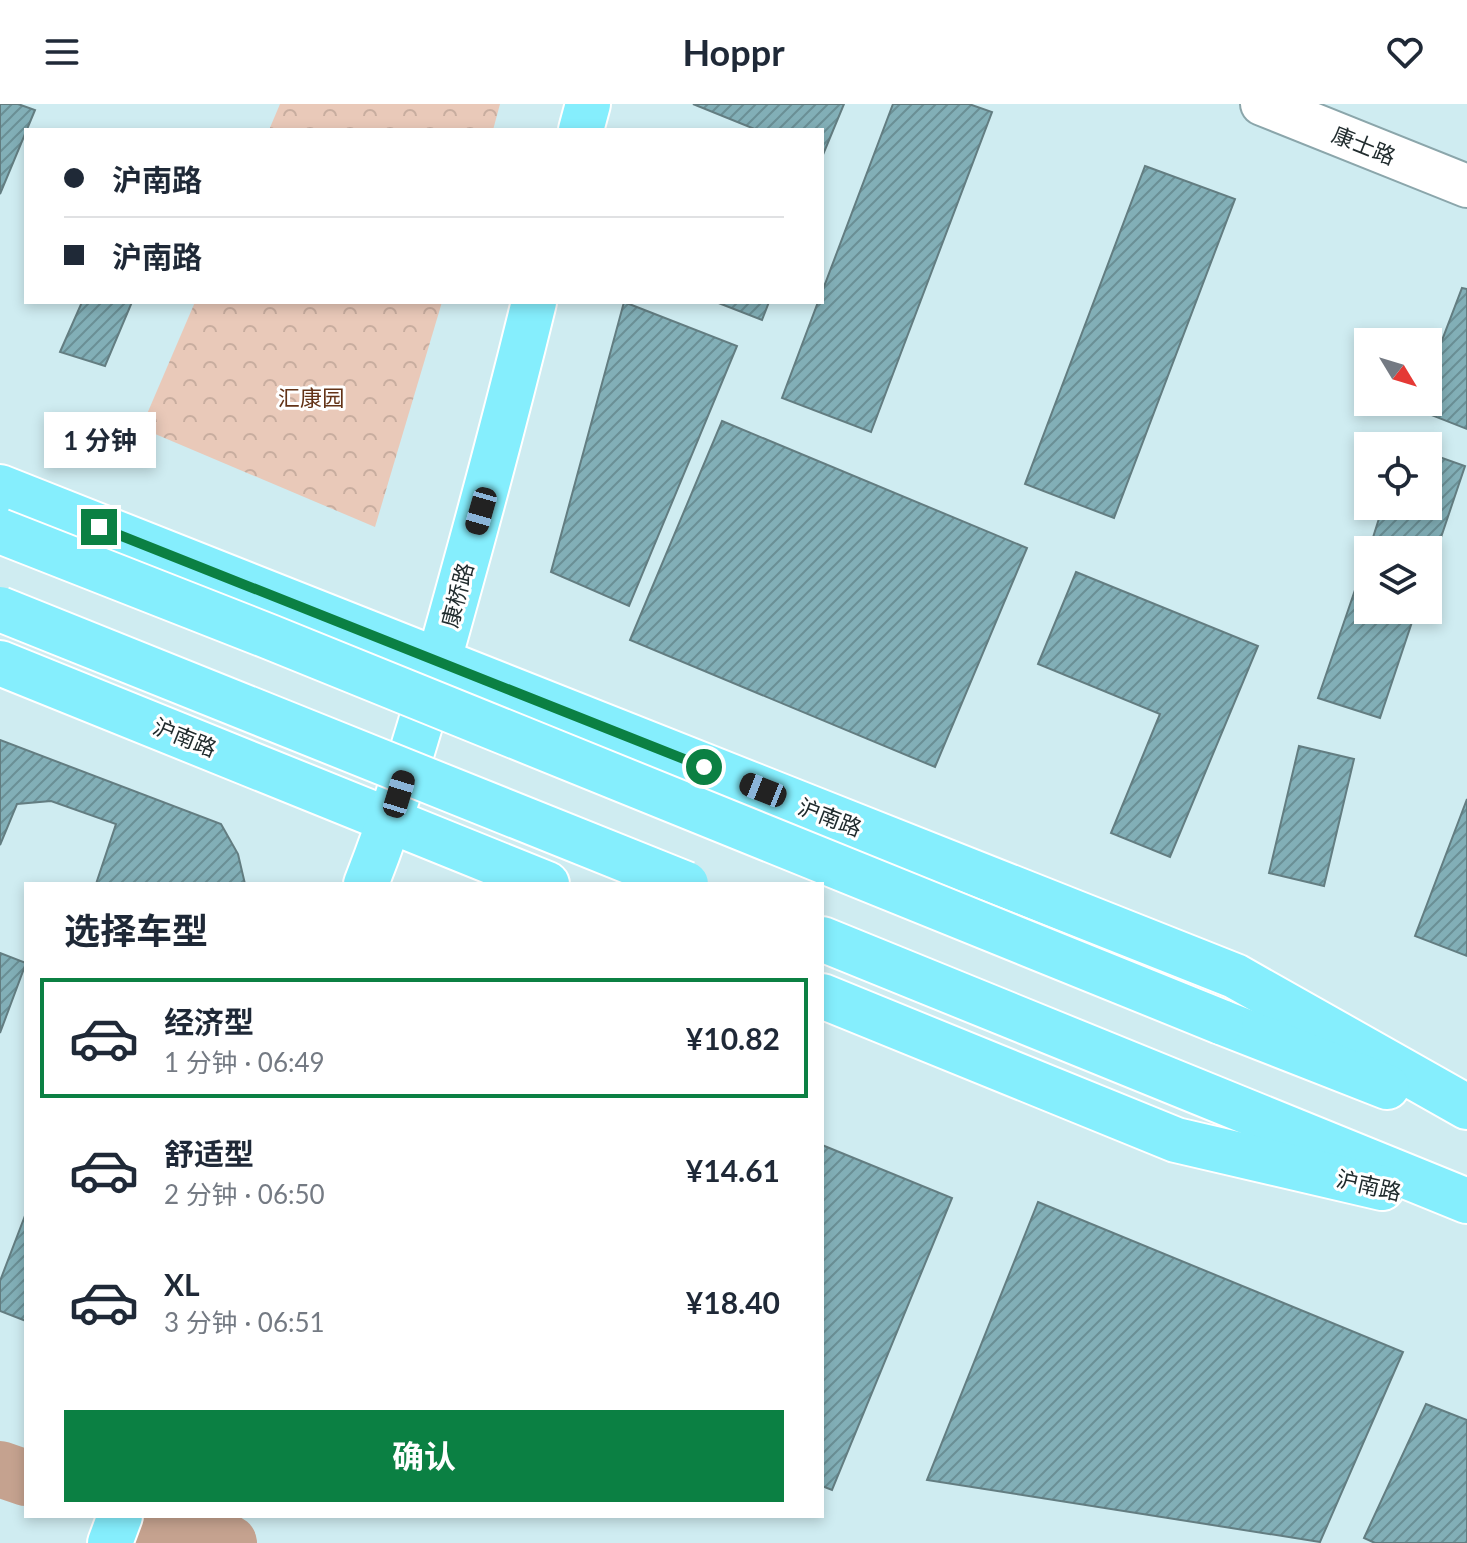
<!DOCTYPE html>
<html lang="zh">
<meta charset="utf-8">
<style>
body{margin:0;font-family:Lato,"Noto Sans SC",sans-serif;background:#f2f2f3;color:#1f2937;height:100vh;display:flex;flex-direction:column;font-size:30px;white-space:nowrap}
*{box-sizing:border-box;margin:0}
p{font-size:26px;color:#747a83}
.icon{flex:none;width:44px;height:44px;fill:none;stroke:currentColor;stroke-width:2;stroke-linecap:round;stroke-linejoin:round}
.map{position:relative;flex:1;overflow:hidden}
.panel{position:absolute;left:24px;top:778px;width:800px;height:636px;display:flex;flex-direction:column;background:#fff;border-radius:0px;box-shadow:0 4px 12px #0003}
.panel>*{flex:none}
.banner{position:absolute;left:24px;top:24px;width:800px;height:176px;border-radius:0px;box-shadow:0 4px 12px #0003;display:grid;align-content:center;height:176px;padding:0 40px;background:#fff}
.needle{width:52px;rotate:128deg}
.tools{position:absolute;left:1354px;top:224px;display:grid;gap:16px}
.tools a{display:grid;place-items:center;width:88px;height:88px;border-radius:0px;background:#fff;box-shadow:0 4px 12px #0003;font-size:40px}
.end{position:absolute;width:36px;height:36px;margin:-18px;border:10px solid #0b8043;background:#fff;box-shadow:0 0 0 4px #fff}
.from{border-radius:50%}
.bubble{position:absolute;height:56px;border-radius:0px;background:#fff;box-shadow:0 4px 12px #0003;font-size:26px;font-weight:700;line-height:56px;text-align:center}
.car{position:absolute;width:24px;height:48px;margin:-24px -12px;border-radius:10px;box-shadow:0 0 6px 2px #0007;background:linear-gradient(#222 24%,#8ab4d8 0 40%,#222 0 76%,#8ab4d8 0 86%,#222 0)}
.banner b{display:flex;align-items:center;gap:28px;height:76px;font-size:30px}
.banner b+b{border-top:2px solid #e0e1e3}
.banner i{width:20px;height:20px;background:#1f2937}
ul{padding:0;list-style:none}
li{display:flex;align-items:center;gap:24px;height:120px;margin:0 16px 12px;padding:0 24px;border:4px solid transparent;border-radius:0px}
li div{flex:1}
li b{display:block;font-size:30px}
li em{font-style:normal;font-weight:700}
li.selected{border-color:#0b8043}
li>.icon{width:72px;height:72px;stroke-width:1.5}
h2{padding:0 40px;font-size:36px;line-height:96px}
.primary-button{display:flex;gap:16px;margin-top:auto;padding:16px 40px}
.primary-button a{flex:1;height:92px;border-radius:0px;background:#0b8043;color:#fff;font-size:32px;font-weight:700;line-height:92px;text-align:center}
header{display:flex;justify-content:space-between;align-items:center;height:104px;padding:0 40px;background:#fff;font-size:36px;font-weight:700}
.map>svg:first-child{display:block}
</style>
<header><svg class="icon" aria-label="menu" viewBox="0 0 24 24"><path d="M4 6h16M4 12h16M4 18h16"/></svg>Hoppr<svg class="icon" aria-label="heart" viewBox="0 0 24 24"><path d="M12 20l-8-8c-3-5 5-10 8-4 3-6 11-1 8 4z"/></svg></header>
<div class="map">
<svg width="1467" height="1439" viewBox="0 0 1467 1439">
<defs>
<pattern id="park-crowns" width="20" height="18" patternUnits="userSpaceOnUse" patternTransform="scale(2)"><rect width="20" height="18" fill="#e9c9b9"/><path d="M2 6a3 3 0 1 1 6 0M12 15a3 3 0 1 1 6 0" fill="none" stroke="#c8ad9f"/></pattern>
<pattern id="building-hatch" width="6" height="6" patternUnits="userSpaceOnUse" patternTransform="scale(2)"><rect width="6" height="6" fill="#82afb7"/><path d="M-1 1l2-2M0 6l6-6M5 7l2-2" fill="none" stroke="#6a8f95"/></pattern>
</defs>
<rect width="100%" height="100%" fill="#cfecf1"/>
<g fill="url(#park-crowns)">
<path d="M280,0H500L493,26H269Z"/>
<path d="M195,198H442L375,423L141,324Z"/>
</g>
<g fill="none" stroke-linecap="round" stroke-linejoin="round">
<g stroke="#c5a28f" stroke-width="56">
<path d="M0,1365L26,1374"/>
<path d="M143,1412L229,1439"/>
</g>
</g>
<g fill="url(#building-hatch)" stroke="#637d81" stroke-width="2">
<path d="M0,0H18L35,6L0,90Z"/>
<path d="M693,0H844L822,53V26H757Z"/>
<path d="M893,0H969L992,8L871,328L782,294L818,198H822V188Z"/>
<path d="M1145,62L1235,95L1114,414L1025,380Z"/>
<path d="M1462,184L1467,185V325L1416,305L1418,298H1428V273Z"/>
<path d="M82,198H132L105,262L60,248Z"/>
<path d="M624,198L737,242L629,502L551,468Z"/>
<path d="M716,198H769L762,216Z"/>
<path d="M722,317L1027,444L935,663L630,536Z"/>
<path d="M1428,349L1465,362L1428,472V446H1369L1383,402H1428Z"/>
<path d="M1368,448V506H1416L1380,614L1318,594Z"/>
<path d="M1076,468L1258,542L1170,753L1111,729L1160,610L1038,560Z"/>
<path d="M0,636L221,720L238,750L245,780H96L116,720L51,697L17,700L0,741Z"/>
<path d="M1299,642L1354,655L1324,782L1269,769Z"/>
<path d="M1467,695V852L1415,832Z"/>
<path d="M0,849L26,859L0,929Z"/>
<path d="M822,1041L952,1094L832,1386L822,1382Z"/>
<path d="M1038,1098L1403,1248L1320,1438L927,1376Z"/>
<path d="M26,1109V1217L0,1207V1177Z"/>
<path d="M1426,1300L1467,1316V1439H1375L1364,1434Z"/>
</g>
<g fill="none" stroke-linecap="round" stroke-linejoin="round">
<g stroke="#8ba6ab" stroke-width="46">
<path id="minor" d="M1262,0L1467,82"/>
</g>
<g stroke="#fff" stroke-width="48">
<g id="major">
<path d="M581,26L588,0"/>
<path d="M0,383L1235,872L1467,1003"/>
<path d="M0,559L547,780"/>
<path d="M366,780C403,686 430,589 457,491C484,394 510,296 534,198"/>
<path d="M822,835L1467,1097"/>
<path d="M822,892L1176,1036L1382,1084"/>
<path d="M1221,918L1387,983"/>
<path d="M110,1439L120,1412"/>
</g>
</g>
<use href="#minor" stroke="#fff" stroke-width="42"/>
<use href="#major" stroke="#85eefd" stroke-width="44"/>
<g stroke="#fff" stroke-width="48" stroke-linecap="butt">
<g id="major-bridge">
<path d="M0,427L270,533L1221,918"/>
<path d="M0,505L686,780"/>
</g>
</g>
<use href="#major-bridge" stroke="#85eefd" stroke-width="44"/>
</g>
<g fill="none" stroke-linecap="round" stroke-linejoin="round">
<path stroke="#0b8043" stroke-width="10" d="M99,423L704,663"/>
</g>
<g text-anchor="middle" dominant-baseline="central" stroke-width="6" stroke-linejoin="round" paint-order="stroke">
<g font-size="22" fill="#212c2e" stroke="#fff">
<text transform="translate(1364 41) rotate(22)">康士路</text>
<text transform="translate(457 491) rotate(-75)">康桥路</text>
<text transform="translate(185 633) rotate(22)">沪南路</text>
<text transform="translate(830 713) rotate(21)">沪南路</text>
<text transform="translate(1369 1081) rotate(13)">沪南路</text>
</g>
<g font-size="22" fill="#633317" stroke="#fff">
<text x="311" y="293">汇康园</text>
</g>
</g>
</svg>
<div class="tools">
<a><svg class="needle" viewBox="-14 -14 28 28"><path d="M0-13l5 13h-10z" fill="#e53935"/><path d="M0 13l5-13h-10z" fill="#747a83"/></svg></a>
<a><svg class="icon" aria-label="locate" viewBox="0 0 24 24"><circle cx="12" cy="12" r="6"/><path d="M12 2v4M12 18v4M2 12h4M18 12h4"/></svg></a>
<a><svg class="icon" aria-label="layers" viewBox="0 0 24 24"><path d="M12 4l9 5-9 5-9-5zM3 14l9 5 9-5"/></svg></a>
</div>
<i class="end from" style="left:704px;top:663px"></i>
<i class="end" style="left:99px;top:423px"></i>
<div class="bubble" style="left:44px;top:308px;width:112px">1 分钟</div>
<i class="car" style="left:481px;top:407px;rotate:196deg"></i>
<i class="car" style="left:763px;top:686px;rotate:292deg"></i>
<i class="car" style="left:399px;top:690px;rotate:17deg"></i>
<div class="banner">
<b><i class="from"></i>沪南路</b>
<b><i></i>沪南路</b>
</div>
<section class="panel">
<h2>选择车型</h2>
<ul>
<li class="selected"><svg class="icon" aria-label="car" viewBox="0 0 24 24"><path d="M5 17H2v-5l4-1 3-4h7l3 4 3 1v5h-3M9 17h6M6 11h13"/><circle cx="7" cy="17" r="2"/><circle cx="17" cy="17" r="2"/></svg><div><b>经济型</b><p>1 分钟 · 06:49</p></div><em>¥10.82</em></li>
<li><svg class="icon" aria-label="car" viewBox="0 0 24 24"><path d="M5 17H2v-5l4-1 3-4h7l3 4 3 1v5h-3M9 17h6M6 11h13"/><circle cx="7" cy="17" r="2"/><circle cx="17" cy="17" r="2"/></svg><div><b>舒适型</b><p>2 分钟 · 06:50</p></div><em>¥14.61</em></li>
<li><svg class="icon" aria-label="car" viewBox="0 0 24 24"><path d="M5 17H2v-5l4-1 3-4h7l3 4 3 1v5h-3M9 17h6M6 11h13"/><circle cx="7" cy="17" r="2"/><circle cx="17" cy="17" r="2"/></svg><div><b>XL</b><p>3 分钟 · 06:51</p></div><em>¥18.40</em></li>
</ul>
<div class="primary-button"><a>确认</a></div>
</section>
</div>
